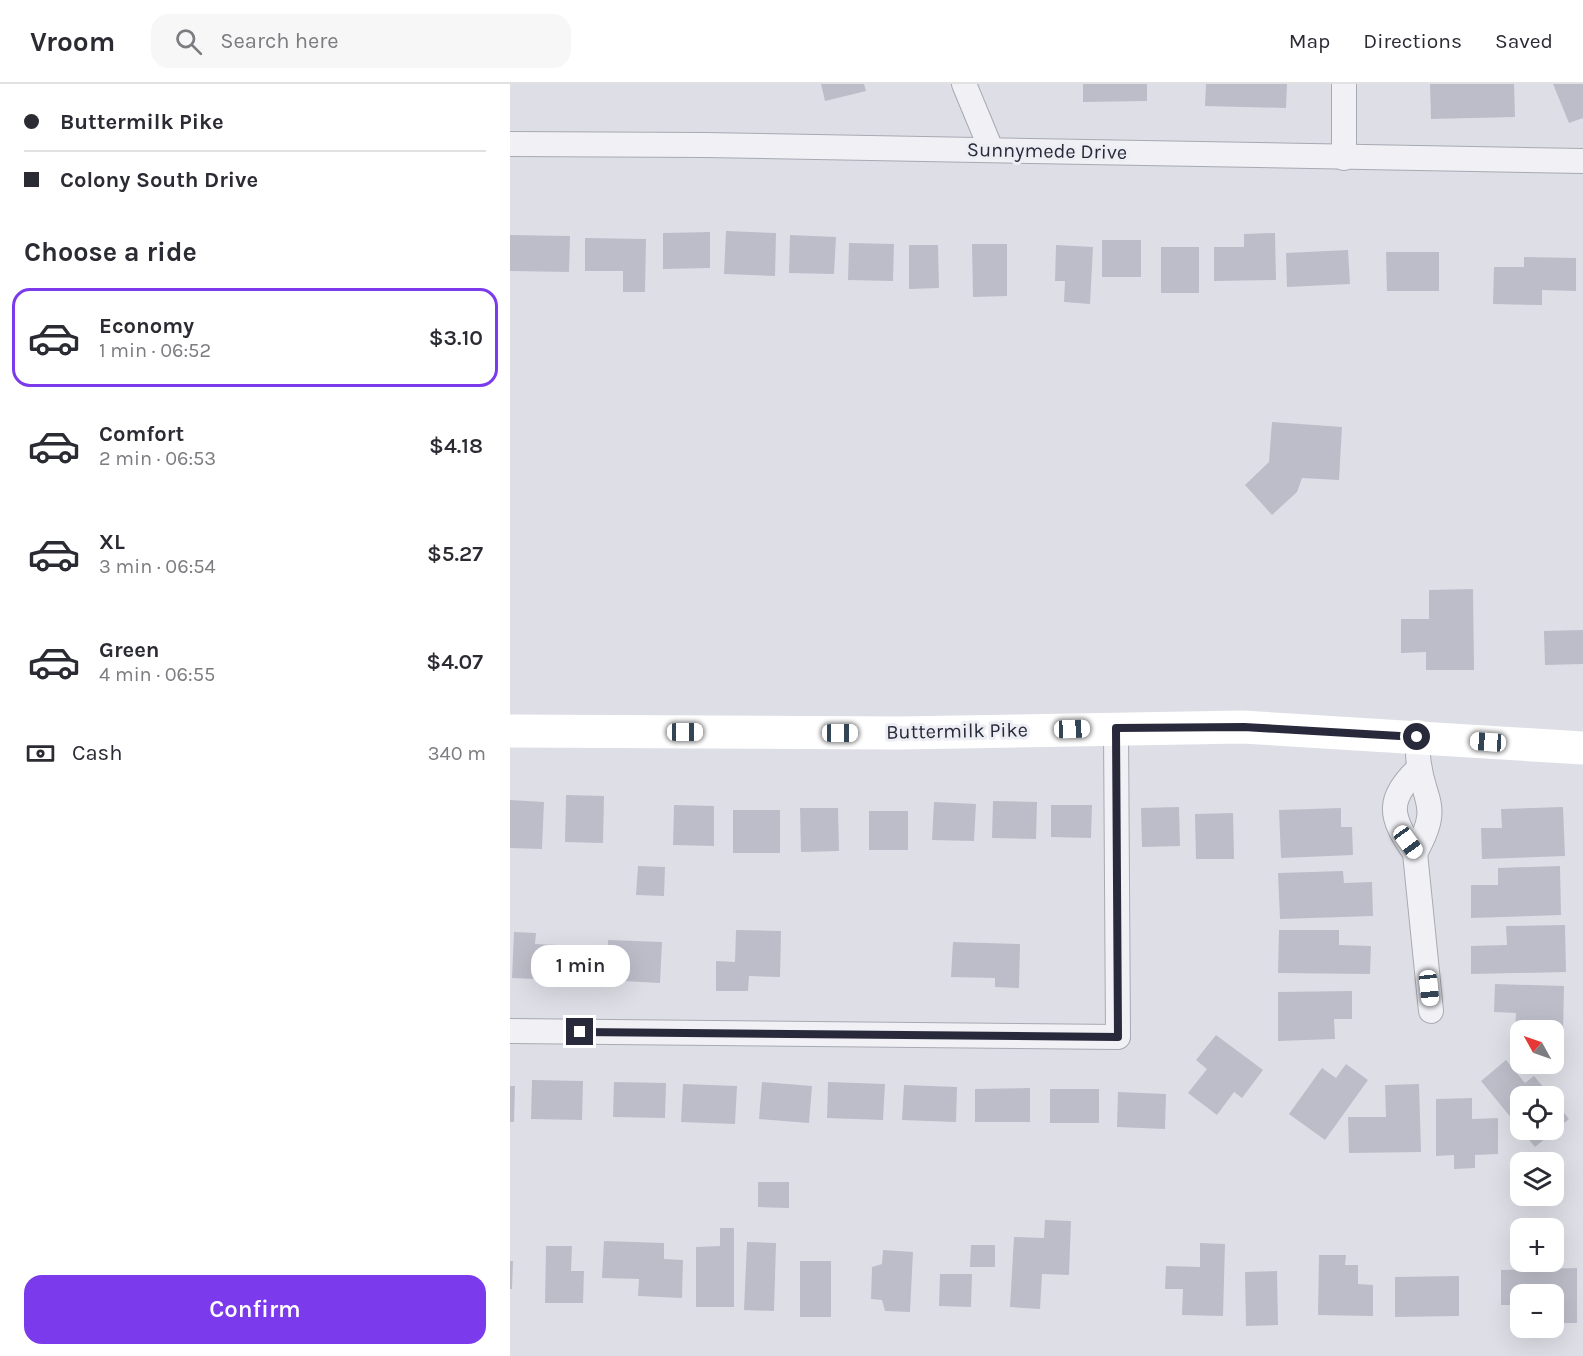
<!DOCTYPE html>
<meta charset="utf-8">
<style>
body{margin:0;font-family:Karla,sans-serif;background:#f7f7f7;color:#2b2b33;height:100vh;display:flex;flex-direction:column;font-size:22px;white-space:nowrap}
*{box-sizing:border-box;margin:0}
p{font-size:20px;color:#7c7c81}
.icon{flex:none;width:33px;height:33px;fill:none;stroke:currentColor;stroke-width:2;stroke-linecap:round;stroke-linejoin:round}
.map{position:relative;flex:1;overflow:hidden}
.sheet{display:flex;flex-direction:column;background:#fff;width:510px}
.sheet>*{flex:none}
.guide{display:grid;align-content:center;height:132px;padding:0 24px;background:#fff}
.needle{width:39px;rotate:310deg}
.buttons{position:absolute;left:1000px;top:936px;display:grid;gap:12px}
.buttons a{display:grid;place-items:center;width:54px;height:54px;border-radius:12px;background:#fff;box-shadow:0 6px 24px #0002;font-size:30px}
.end{position:absolute;width:27px;height:27px;margin:-14px;border:8px solid #282a3b;background:#fff;box-shadow:0 0 0 3px #fff}
.from{border-radius:50%}
.bubble{position:absolute;height:42px;border-radius:18px;background:#fff;box-shadow:0 6px 24px #0002;font-size:20px;font-weight:600;line-height:42px;text-align:center}
.car{position:absolute;width:18px;height:36px;margin:-18px -9px;border-radius:8px;box-shadow:0 0 4px 2px #0007;background:linear-gradient(#fff 24%,#345 0 40%,#fff 0 76%,#345 0 86%,#fff 0)}
.guide b{display:flex;align-items:center;gap:21px;height:57px;font-size:22px}
.guide b+b{border-top:2px solid #e1e1e2}
.guide i{width:15px;height:15px;background:#2b2b33}
ul{padding:0;list-style:none}
li{display:flex;align-items:center;gap:18px;height:99px;margin:0 12px 9px;padding:0 12px;border:3px solid transparent;border-radius:18px}
li div{flex:1}
li b{display:block;font-size:22px}
li em{font-style:normal;font-weight:600}
li.active{border-color:#7c3aed}
li>.icon{width:54px;height:54px;stroke-width:1.5}
h2{padding:0 24px;font-size:27px;line-height:72px}
.pay{display:flex;align-items:center;gap:15px;height:66px;padding:0 24px;font-size:22px}
.pay p{margin-inline-start:auto}
.button{display:flex;gap:12px;margin-top:auto;padding:12px 24px}
.button a{flex:1;height:69px;border-radius:18px;background:#7c3aed;color:#fff;font-size:24px;font-weight:600;line-height:69px;text-align:center}
header{display:flex;align-items:center;gap:36px;box-sizing:border-box;height:84px;padding:0 30px;background:#fff;border-bottom:2px solid #e1e1e2}
header strong{font-size:28px}
nav{display:flex;gap:33px;margin-inline-start:auto;font-size:21px}
.search{width:420px;height:54px;background:#f7f7f7;display:flex;align-items:center;gap:15px;box-sizing:border-box;padding:0 21px;border-radius:18px;color:#7c7c81;font-size:22px}
main{display:flex;flex:1;min-height:0}
.map>svg:first-child{display:block}
</style>
<header>
<strong>Vroom</strong>
<div class="search"><svg class="icon" aria-label="search" viewBox="0 0 24 24"><circle cx="10" cy="10" r="6"/><path d="M15 15l6 6"/></svg>Search here</div>
<nav><a>Map</a><a>Directions</a><a>Saved</a></nav>
</header>
<main>
<section class="sheet">
<div class="guide">
<b><i class="from"></i>Buttermilk Pike</b>
<b><i></i>Colony South Drive</b>
</div>
<h2>Choose a ride</h2>
<ul>
<li class="active"><svg class="icon" aria-label="car" viewBox="0 0 24 24"><path d="M5 17H2v-5l4-1 3-4h7l3 4 3 1v5h-3M9 17h6M6 11h13"/><circle cx="7" cy="17" r="2"/><circle cx="17" cy="17" r="2"/></svg><div><b>Economy</b><p>1 min · 06:52</p></div><em>$3.10</em></li>
<li><svg class="icon" aria-label="car" viewBox="0 0 24 24"><path d="M5 17H2v-5l4-1 3-4h7l3 4 3 1v5h-3M9 17h6M6 11h13"/><circle cx="7" cy="17" r="2"/><circle cx="17" cy="17" r="2"/></svg><div><b>Comfort</b><p>2 min · 06:53</p></div><em>$4.18</em></li>
<li><svg class="icon" aria-label="car" viewBox="0 0 24 24"><path d="M5 17H2v-5l4-1 3-4h7l3 4 3 1v5h-3M9 17h6M6 11h13"/><circle cx="7" cy="17" r="2"/><circle cx="17" cy="17" r="2"/></svg><div><b>XL</b><p>3 min · 06:54</p></div><em>$5.27</em></li>
<li><svg class="icon" aria-label="car" viewBox="0 0 24 24"><path d="M5 17H2v-5l4-1 3-4h7l3 4 3 1v5h-3M9 17h6M6 11h13"/><circle cx="7" cy="17" r="2"/><circle cx="17" cy="17" r="2"/></svg><div><b>Green</b><p>4 min · 06:55</p></div><em>$4.07</em></li>
</ul>
<div class="pay"><svg class="icon" aria-label="cash" viewBox="0 0 24 24"><path d="M3 7h18v10H3z"/><circle cx="12" cy="12" r="2"/></svg>Cash<p>340 m</p></div>
<div class="button"><a>Confirm</a></div>
</section>
<div class="map">
<svg width="1073" height="1272" viewBox="0 0 1073 1272">
<rect width="100%" height="100%" fill="#dedfe6"/>
<g fill="#bcbdc8">
<path d="M311,0H354L356,7L315,17Z"/>
<path d="M573,0H637V17L573,18Z"/>
<path d="M696,0H777L776,24L695,22Z"/>
<path d="M920,0H1004L1005,33L921,35Z"/>
<path d="M1043,0H1073V34L1059,39Z"/>
<path d="M216,147L266,149L265,192L214,190Z"/>
<path d="M200,148V184L153,185V149Z"/>
<path d="M765,149L766,196L704,197V163H734V150Z"/>
<path d="M0,151L60,152L59,188L0,187Z"/>
<path d="M280,151L326,153L324,190L279,189Z"/>
<path d="M75,154L136,155L135,208H113V187H75Z"/>
<rect x="592" y="156" width="39" height="37"/>
<path d="M339,159L384,160L383,197L338,196Z"/>
<path d="M462,160H497V212L463,213Z"/>
<path d="M399,161H428L429,204L399,205Z"/>
<path d="M546,161L583,163L580,220L554,218L555,197H545Z"/>
<rect x="651" y="163" width="38" height="46"/>
<path d="M838,166L840,200L777,203L776,169Z"/>
<path d="M876,168H929V207H877Z"/>
<path d="M1014,173L1066,174V207L1032,206V221L983,220L984,183H1014Z"/>
<path d="M762,338L832,343L829,396L792,394L787,408L762,431L735,401L759,378Z"/>
<path d="M963,505L964,586H916V568L891,569V535H919V506Z"/>
<path d="M1073,546V580L1035,581L1034,547Z"/>
<path d="M56,711L94,712L93,759L55,758Z"/>
<path d="M0,716L34,718L32,765L0,764Z"/>
<path d="M483,717L527,718L526,755L482,754Z"/>
<path d="M424,718L466,720L464,757L422,756Z"/>
<path d="M164,721L204,722V762L163,761Z"/>
<path d="M541,721H582L581,754L541,753Z"/>
<path d="M669,723L670,762L632,763L631,724Z"/>
<path d="M1053,723L1055,772L972,775L971,744H992L991,725Z"/>
<path d="M290,724H328L329,767L291,768Z"/>
<path d="M831,724V743H842L843,771L771,774L769,726Z"/>
<rect x="223" y="726" width="47" height="43"/>
<rect x="359" y="727" width="39" height="39"/>
<path d="M723,729L724,775H686L685,730Z"/>
<path d="M128,782L155,783L154,812L126,811Z"/>
<path d="M1050,782L1051,831L961,834V801H988V784Z"/>
<path d="M833,787L834,799L862,798L863,832L770,835L768,789Z"/>
<path d="M1055,841L1056,888L961,890V862L997,861L996,842Z"/>
<path d="M226,846L271,847L270,893L239,892L238,907H206V877L225,878Z"/>
<path d="M769,846H829V861L861,862L860,890L768,889Z"/>
<path d="M4,848L26,849L25,860L72,862L70,897L2,894Z"/>
<path d="M98,856L152,858L150,899L96,896Z"/>
<path d="M443,858L510,860L509,904L485,903V894L441,893Z"/>
<path d="M985,900L1054,902L1053,949L1044,946L1005,948L1006,929L984,928Z"/>
<path d="M842,907V935H824L825,955L768,957V908Z"/>
<path d="M706,951L753,986L732,1014L724,1008L707,1031L678,1009L697,985L686,976Z"/>
<path d="M996,976L1015,999L1024,992L1041,1012H1011V1046H1044V1016L1059,1035L1025,1063L971,997Z"/>
<path d="M836,980L858,996L815,1056L779,1030L812,984L826,994Z"/>
<path d="M22,996L73,997L72,1036L21,1035Z"/>
<path d="M104,998L156,999L155,1034L103,1033Z"/>
<path d="M252,998L302,1002L299,1039L249,1035Z"/>
<path d="M318,998L375,1000L373,1036L317,1034Z"/>
<path d="M173,1000L227,1002L225,1040L171,1038Z"/>
<path d="M909,1000L911,1068L839,1069L838,1033H876L875,1001Z"/>
<path d="M394,1001L447,1003L446,1038L392,1036Z"/>
<path d="M0,1002H5L4,1038H0Z"/>
<path d="M520,1004V1038H465V1005Z"/>
<rect x="540" y="1005" width="49" height="34"/>
<path d="M608,1008L656,1010L655,1045L607,1043Z"/>
<path d="M962,1014V1035L988,1034V1070L965,1071V1084L944,1085V1071L926,1072V1015Z"/>
<path d="M248,1098H279V1124L248,1123Z"/>
<path d="M535,1136L561,1137L559,1191L532,1190L530,1225L500,1223L504,1153L534,1154Z"/>
<path d="M210,1144H224V1223H186V1163L210,1162Z"/>
<path d="M94,1157L154,1159V1175L173,1176L172,1214L128,1212L129,1195L92,1194Z"/>
<path d="M237,1158L266,1159L264,1227L234,1226Z"/>
<path d="M690,1159L715,1160L713,1232L672,1231L673,1205H655L656,1182L690,1183Z"/>
<path d="M461,1161H485V1183H460Z"/>
<path d="M36,1162H62L61,1187H74L73,1219H35Z"/>
<path d="M373,1166L403,1168L400,1228L375,1227L372,1216L361,1215L362,1183L372,1180Z"/>
<path d="M809,1171H836L835,1181H848V1200L863,1201V1232L808,1231Z"/>
<path d="M0,1177H3L2,1205H0Z"/>
<rect x="290" y="1177" width="31" height="56"/>
<path d="M1067,1184V1239H1044V1210H1011V1240H1008V1221H991V1186Z"/>
<path d="M767,1187L768,1241L736,1242L735,1188Z"/>
<path d="M430,1190H462L461,1223L429,1222Z"/>
<path d="M949,1192V1232L885,1233V1193Z"/>
</g>
<g fill="none" stroke-linecap="round" stroke-linejoin="round">
<g stroke="#a7a9b3" stroke-width="26">
<g id="street">
<path d="M454,0L481,65"/>
<path d="M0,60L194,61L1073,77"/>
<path d="M834,74V0"/>
<path d="M909,684C876,716 879,732 905,769L921,927"/>
<path d="M905,769C934,718 911,718 908,671"/>
<path d="M0,947L608,953L606,644"/>
</g>
</g>
<use href="#street" stroke="#f0f0f5" stroke-width="24"/>
<path stroke="#fff" stroke-width="33" d="M0,647L389,649L733,643L1073,664"/>
</g>
<g fill="none" stroke-linecap="round" stroke-linejoin="round">
<path stroke="#282a3b" stroke-width="8" d="M70,948L608,953L606,644L734,643L907,653"/>
</g>
<g text-anchor="middle" dominant-baseline="central" stroke-width="6" stroke-linejoin="round" paint-order="stroke">
<g font-size="20" fill="#282a3b" stroke="#edeef4">
<text transform="translate(537 67) rotate(1)">Sunnymede Drive</text>
<text transform="translate(447 647) rotate(-1)">Buttermilk Pike</text>
</g>
</g>
</svg>
<div class="buttons">
<a><svg class="needle" viewBox="-14 -14 28 28"><path d="M0-13l5 13h-10z" fill="#e53935"/><path d="M0 13l5-13h-10z" fill="#7c7c81"/></svg></a>
<a><svg class="icon" aria-label="locate" viewBox="0 0 24 24"><circle cx="12" cy="12" r="6"/><path d="M12 2v4M12 18v4M2 12h4M18 12h4"/></svg></a>
<a><svg class="icon" aria-label="layers" viewBox="0 0 24 24"><path d="M12 4l9 5-9 5-9-5zM3 14l9 5 9-5"/></svg></a>
<a>+</a>
<a>−</a>
</div>
<i class="end from" style="left:907px;top:653px"></i>
<i class="end" style="left:70px;top:948px"></i>
<div class="bubble" style="left:21px;top:861px;width:99px">1 min</div>
<i class="car" style="left:562px;top:645px;rotate:88deg"></i>
<i class="car" style="left:175px;top:648px;rotate:90deg"></i>
<i class="car" style="left:330px;top:649px;rotate:90deg"></i>
<i class="car" style="left:978px;top:658px;rotate:274deg"></i>
<i class="car" style="left:898px;top:758px;rotate:144deg"></i>
<i class="car" style="left:919px;top:904px;rotate:174deg"></i>
</div>
</main>
